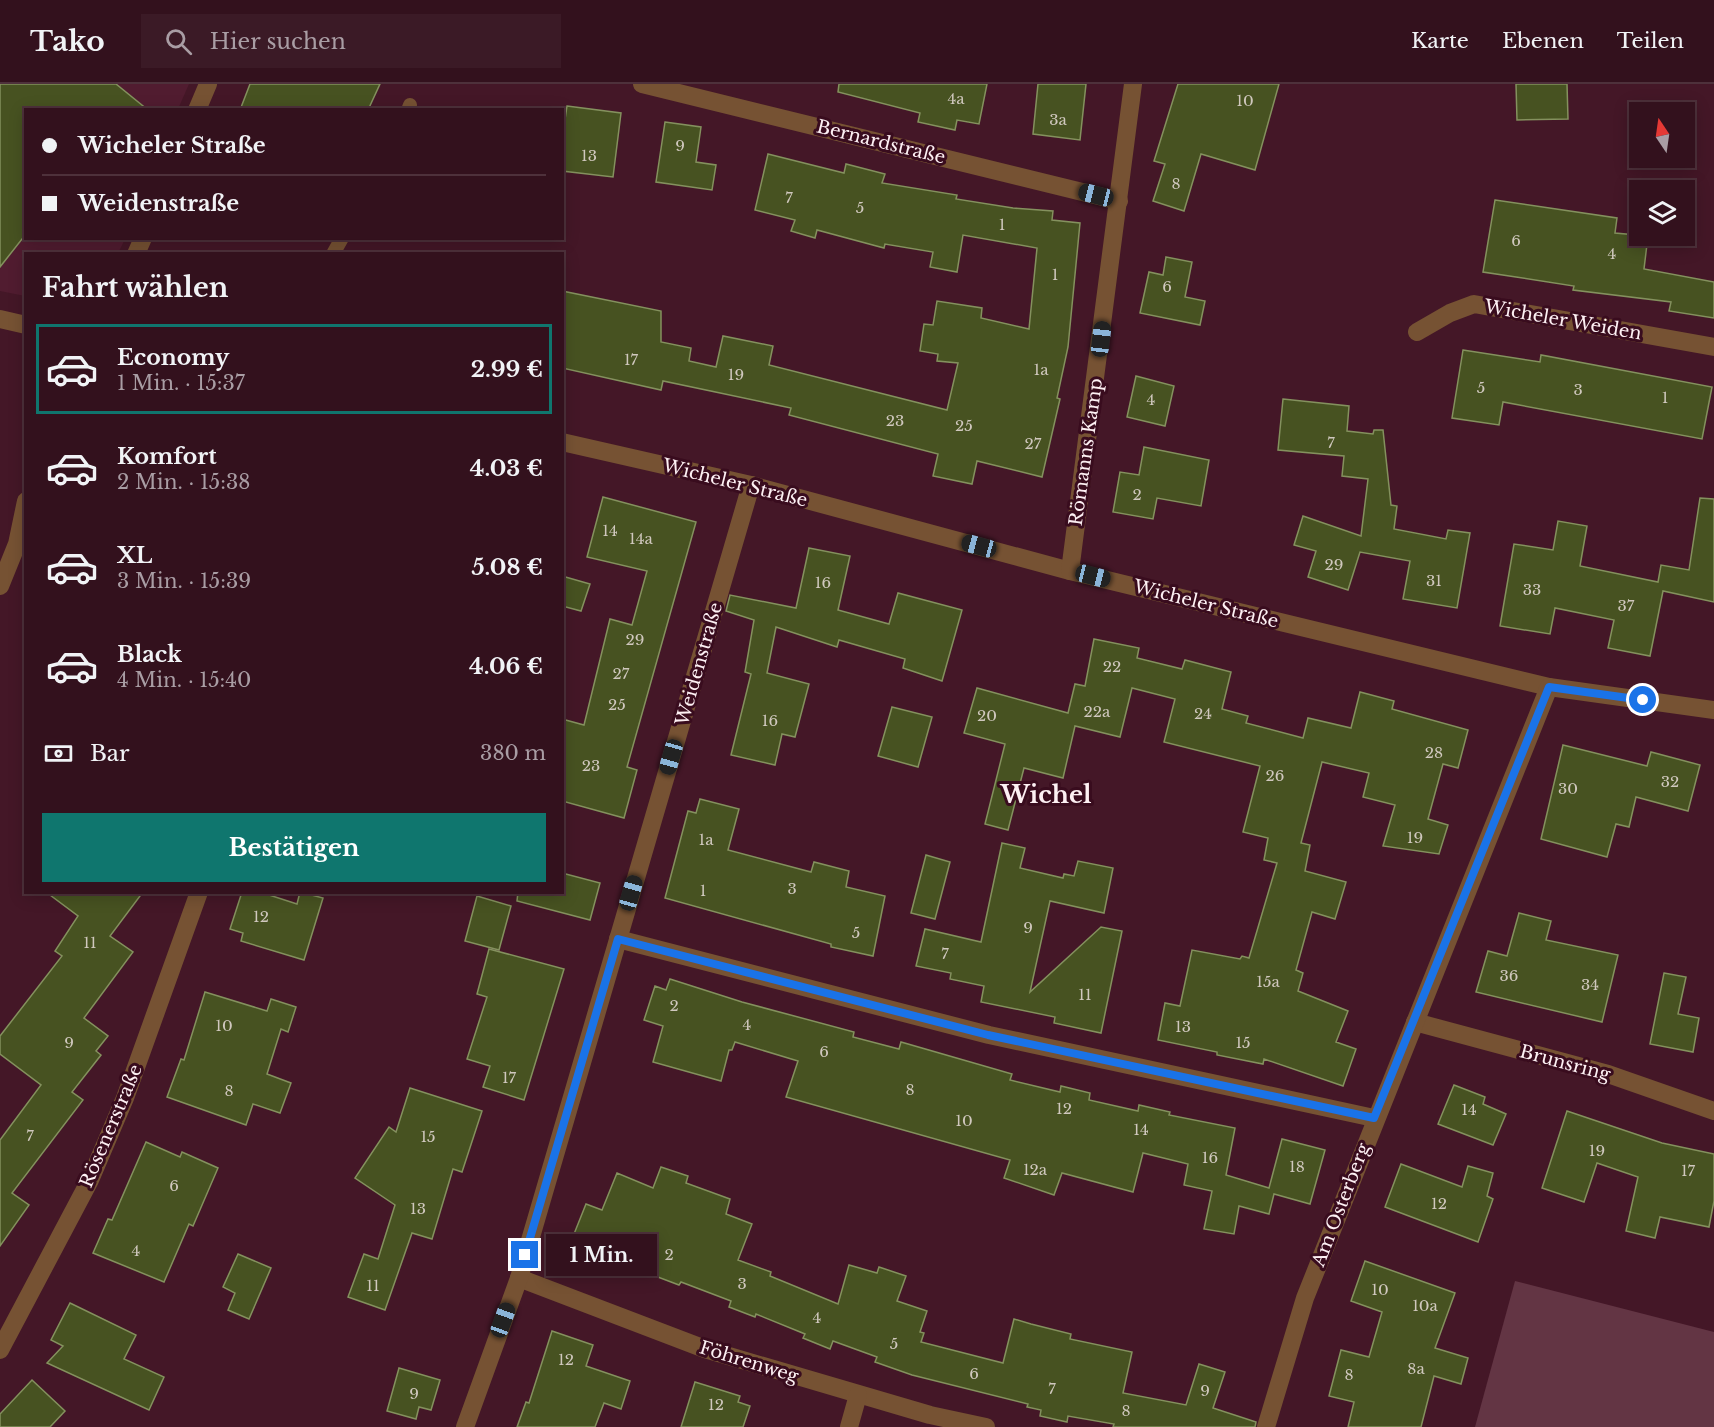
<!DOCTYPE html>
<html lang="de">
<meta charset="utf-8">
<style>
body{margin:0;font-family:"Libre Baskerville",serif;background:#3b1a26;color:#f1f3f6;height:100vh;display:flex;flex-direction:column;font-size:22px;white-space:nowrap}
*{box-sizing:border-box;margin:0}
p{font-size:20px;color:#a99da4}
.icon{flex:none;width:33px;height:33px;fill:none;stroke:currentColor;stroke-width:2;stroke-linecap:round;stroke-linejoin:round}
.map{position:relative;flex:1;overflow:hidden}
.details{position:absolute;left:24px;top:168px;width:540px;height:642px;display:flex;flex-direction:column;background:#33111d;border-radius:0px;box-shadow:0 3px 15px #0003,0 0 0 2px #4e313b}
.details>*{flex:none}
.top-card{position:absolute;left:24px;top:24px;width:540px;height:132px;border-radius:0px;box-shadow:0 3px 15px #0003,0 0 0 2px #4e313b;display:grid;align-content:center;height:132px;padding:0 18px;background:#33111d}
.needle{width:39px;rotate:347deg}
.fabs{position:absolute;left:1629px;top:18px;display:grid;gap:12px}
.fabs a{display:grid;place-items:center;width:66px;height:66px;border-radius:0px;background:#33111d;box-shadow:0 3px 15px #0003,0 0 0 2px #4e313b;font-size:30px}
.end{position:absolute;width:27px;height:27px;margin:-14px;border:8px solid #1a73e8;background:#fff;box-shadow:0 0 0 3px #fff}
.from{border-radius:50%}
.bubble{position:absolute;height:42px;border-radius:0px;background:#33111d;box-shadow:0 3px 15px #0003,0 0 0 2px #4e313b;font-size:20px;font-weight:700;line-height:42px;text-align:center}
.car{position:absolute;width:18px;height:36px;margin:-18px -9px;border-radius:8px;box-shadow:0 0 4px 2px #0007;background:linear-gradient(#222 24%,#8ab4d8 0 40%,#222 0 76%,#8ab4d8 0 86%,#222 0)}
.top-card b{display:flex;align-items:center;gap:21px;height:57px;font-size:22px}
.top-card b+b{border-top:2px solid #4e313b}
.top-card i{width:15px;height:15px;background:#f1f3f6}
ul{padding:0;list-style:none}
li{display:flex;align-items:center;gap:18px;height:90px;margin:0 12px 9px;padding:0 6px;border:3px solid transparent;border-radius:0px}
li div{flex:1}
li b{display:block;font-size:22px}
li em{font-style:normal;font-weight:700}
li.on{border-color:#0f766e}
li>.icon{width:54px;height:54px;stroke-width:1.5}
h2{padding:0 18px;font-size:27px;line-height:72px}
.pay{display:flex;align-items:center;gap:15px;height:66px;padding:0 18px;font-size:22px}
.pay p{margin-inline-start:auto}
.action{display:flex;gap:12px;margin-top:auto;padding:12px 18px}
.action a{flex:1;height:69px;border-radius:0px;background:#0f766e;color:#fff;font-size:24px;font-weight:700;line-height:69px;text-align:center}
header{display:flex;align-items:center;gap:36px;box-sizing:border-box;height:84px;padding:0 30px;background:#33111d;border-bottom:2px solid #4e313b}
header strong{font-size:28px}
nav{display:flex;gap:33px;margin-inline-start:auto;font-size:21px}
.search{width:420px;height:54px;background:#3b1a26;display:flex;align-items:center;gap:15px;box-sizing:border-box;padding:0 21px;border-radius:0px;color:#a99da4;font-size:22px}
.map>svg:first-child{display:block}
</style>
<header>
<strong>Tako</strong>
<div class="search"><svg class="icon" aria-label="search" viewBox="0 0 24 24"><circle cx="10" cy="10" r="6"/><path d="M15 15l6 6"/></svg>Hier suchen</div>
<nav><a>Karte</a><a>Ebenen</a><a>Teilen</a></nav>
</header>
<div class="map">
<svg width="1714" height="1343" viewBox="0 0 1714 1343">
<rect width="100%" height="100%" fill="#441727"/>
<path fill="#511c30" d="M0,0H189L178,25L26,26V154L125,155L118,169L26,170L25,212L0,207Z"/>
<path fill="#633544" d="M1515,1197L1714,1248V1343H1475Z"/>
<g fill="#475221" stroke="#84915e" stroke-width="1.5">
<path d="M0,0H116L148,26H26V150L0,183Z"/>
<path d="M250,0H380L368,26H240Z"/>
<path d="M839,0H987L979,40L957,36L955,46L918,38L920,29L838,8Z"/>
<path d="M1038,0H1086L1080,56L1033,50Z"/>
<path d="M1178,0H1279L1255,86L1201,70L1184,127L1153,117L1165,80L1154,77Z"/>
<path d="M1516,0H1567L1568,35L1517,36Z"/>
<path d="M567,22L621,29L613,93L562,87V56Z"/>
<path d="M665,38L701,43L696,78L716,81L712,106L656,98Z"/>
<path d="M768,70L844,89L846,80L885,90L882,99L957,111L956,115L1013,124L1053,127L1052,136L1080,139L1068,263L1057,314L1060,315L1042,393L977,377L972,400L933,392L938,370L789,331L791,324L663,297L661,306L562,284V207L661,227V258L691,264L689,277L716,283L723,252L773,262L769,281L947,326L958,279L937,277L938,270L920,267L924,240L933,241L937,217L982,224L981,234L1029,245L1037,164L963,151L957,188L930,183L933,168L885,160L884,164L817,146L815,154L791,147L795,136L755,126Z"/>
<path d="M1495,116L1617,134L1615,149L1648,152L1644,185L1714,198V234L1669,227L1671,218L1573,206L1574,202L1483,188Z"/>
<path d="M1166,173L1192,178L1185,213L1205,217L1200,241L1140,229L1149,188L1163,191Z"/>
<path d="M1463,266L1540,278L1541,271L1712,303L1702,355L1503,318L1499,341L1452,334Z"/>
<path d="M1136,292L1174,302L1165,342L1127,333Z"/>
<path d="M1283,315L1349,322L1347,347L1373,350L1374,346H1383L1391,421L1397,422L1394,445L1446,455L1448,446L1470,449L1457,524L1403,515L1410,477L1360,468L1348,506L1308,493L1316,467L1294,461L1303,432L1361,452L1368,395L1342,392L1344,372L1278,366Z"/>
<path d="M1144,363L1209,376L1201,422L1157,414L1153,435L1113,428L1120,388L1139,391Z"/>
<path d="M603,413L696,438L627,683L637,686L624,734L562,717V635L584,641L610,535L632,541L647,487L587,473Z"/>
<path d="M1700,414L1714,415V518L1663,507L1650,572L1608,564L1614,536L1555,524L1550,550L1500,542L1514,460L1553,466L1558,437L1587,442L1580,482L1658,498L1661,481L1689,486Z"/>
<path d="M809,464L850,472L838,526L889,540L898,509L962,526L942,597L903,584L905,575L839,556L837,563L776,543L767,589L809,600L795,653L782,650L775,681L731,671L751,590L745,588L754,536L726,527L730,511L796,524Z"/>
<path d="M562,492L590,500L581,527L562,522Z"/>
<path d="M1094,555L1139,564L1137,574L1182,585L1185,576L1231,588L1222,625L1248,632L1246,639L1303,654L1308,634L1351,644L1360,608L1394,617L1392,625L1468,646L1458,684L1443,680L1428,735L1448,741L1439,770L1383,762L1395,721L1363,713L1369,689L1322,678L1301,759L1310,761L1305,787L1346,798L1335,835L1312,828L1296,886L1303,889L1298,907L1348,927L1336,958L1356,965L1343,1002L1264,975L1263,980L1217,971V968L1158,956L1165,919L1180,922L1192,866L1240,875L1242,872L1249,874L1277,779L1264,776L1268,754L1243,748L1260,682L1164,658L1175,615L1132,604L1120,653L1075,642L1063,694L1024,684L1008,746L985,740L1005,660L964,649L977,604L1068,629L1075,600L1085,602Z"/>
<path d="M892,623L932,633L918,683L878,672Z"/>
<path d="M1563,661L1647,682L1651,668L1700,681L1688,727L1636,713L1629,743L1616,740L1607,773L1541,755Z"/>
<path d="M700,715L739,725L728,766L811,788L814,778L849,787L846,803L885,812L873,872L831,863V860L665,814L688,727L696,729Z"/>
<path d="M1002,759L1025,764L1020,784L1063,794L1064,790L1074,792L1078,777L1113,784L1104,829L1050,817L1030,908L1101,843L1122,847L1101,949L1054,939L1055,933L981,918L984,902L950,895L951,889L916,882L925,845L981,858Z"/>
<path d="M926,771L950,778L935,835L911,829Z"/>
<path d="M562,789L600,799L590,836L517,817L518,808H562Z"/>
<path d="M46,808H143L110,852L133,868L84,934L108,952L96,967L101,971L72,1008L83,1016L12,1109L29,1121L0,1162V1056L41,1001L0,970V952L62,872L55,867L78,832Z"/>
<path d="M242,808H260L297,820L300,808L323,814L304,876L241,857L243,849L230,845Z"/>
<path d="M477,812L511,822L499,866L465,857Z"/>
<path d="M1519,829L1551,837L1546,856L1618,871L1602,938L1476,908L1488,867L1507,872Z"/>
<path d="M489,865L564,885L524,1016L483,1003L490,982L467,975L487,913L477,910Z"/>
<path d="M1664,889L1686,893L1678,930L1699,934L1693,968L1650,960Z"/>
<path d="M670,895L742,918L854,948L853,953L899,965L901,958L1012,990L1010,996L1060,1008L1061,1002L1090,1009L1089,1016L1138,1027L1139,1021L1170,1028L1169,1031L1235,1044L1226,1091L1269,1104L1282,1055L1325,1066L1310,1120L1274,1110L1269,1130L1239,1122L1234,1150L1204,1145L1212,1107L1184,1101L1188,1080L1143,1069L1133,1108L1062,1089L1054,1111L1004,1094L1010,1076L786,1013L798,977L735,958L732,966H729L721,997L653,978L663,942L644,936L655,902L666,906Z"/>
<path d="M205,908L267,927L271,915L296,923L288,948L281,945L267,990L291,999L280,1029L253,1020L246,1041L167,1013L181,975L184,976Z"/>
<path d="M1454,1001L1485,1013L1483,1020L1506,1030L1493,1061L1438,1040Z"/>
<path d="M410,1004L482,1027L462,1088L453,1085L432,1155L412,1149L385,1226L348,1213L364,1170L378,1175L395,1121L355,1094L389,1043L396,1048Z"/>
<path d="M1567,1027L1662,1059L1714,1070V1117L1709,1143L1660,1133L1655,1154L1626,1147L1638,1093L1597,1079L1584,1118L1542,1104Z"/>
<path d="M146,1058L180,1073L182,1068L218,1084L193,1142L189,1140L164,1198L93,1169L108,1135L112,1136Z"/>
<path d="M1401,1080L1462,1103L1468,1082L1493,1089L1487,1112L1493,1115L1478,1158L1385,1123Z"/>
<path d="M661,1083L688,1092L686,1099L730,1115L726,1130L752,1140L738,1176L771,1188L770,1192L838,1220L849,1181L877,1189L879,1183L906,1192L897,1217L927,1227L920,1248L924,1249L921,1258L1003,1279L1014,1235L1031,1240L1071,1250L1070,1255L1132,1268L1123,1309L1186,1321L1199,1280L1225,1288L1213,1324L1256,1338L1255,1343H1113L1114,1340L1068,1332L1067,1338L1040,1332L1041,1326L1027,1323L1028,1320L912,1291L875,1278L877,1273L833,1257L830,1265L803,1254L805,1250L756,1230L755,1233L729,1223L731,1217L681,1198L679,1201L584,1165L586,1160L572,1155L586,1120L602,1126L617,1089L653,1104Z"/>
<path d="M238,1170L271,1184L249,1235L228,1226L235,1209L223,1203Z"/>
<path d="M1365,1177L1455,1209L1435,1264L1468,1274L1461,1300L1434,1292L1421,1343H1348L1354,1318L1329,1312L1341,1266L1369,1273L1382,1228L1351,1217Z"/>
<path d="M70,1219L136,1251L124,1275L164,1293L149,1326L47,1279L63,1262L51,1256Z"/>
<path d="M552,1247L593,1261L586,1282L630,1297L621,1325L604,1319L595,1343H517L526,1318L529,1319Z"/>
<path d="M399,1284L440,1296L431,1326L419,1323L416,1335L387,1327Z"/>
<path d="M32,1296L65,1327L50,1343H0V1330Z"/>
<path d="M695,1298L740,1312L738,1318L750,1322L743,1343H681Z"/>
</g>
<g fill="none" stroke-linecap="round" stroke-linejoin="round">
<g stroke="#765233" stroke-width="14">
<path d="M408,26L410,21"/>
<path d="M333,170L342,154"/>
</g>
<g stroke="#765233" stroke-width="18">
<path d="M642,0L1119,117"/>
<path d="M197,26L208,0"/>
<path d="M136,170L143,154"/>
<path d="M0,235L26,241"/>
<path d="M1417,248L1450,229L1474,220L1714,263"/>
<path d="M562,358L751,401L1070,487L1549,603L1714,626"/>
<path d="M1070,487L1133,0"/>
<path d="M0,502L17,460L26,417"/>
<path d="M618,855L989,951L1374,1034"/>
<path d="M1415,938L1608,990L1714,1027"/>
<path d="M519,1194L705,1265L930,1331L986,1343"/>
<path d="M0,1266L90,1096L125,1014L199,808"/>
<path d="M465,1343L519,1194L751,401"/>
<path d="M849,1343L858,1311"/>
<path d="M1266,1343L1305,1214L1549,603"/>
</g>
</g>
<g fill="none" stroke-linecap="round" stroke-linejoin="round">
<path stroke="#1a73e8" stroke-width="8" d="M525,1171L618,855L988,951L1374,1034L1549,603L1643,616"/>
</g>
<g text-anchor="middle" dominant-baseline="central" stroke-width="6" stroke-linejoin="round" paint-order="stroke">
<g font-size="15" fill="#d0c8be">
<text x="956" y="14">4a</text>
<text x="1245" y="16">10</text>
<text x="1058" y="35">3a</text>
<text x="680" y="61">9</text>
<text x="589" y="71">13</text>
<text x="1176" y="99">8</text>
<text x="789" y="113">7</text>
<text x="860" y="123">5</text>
<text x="1002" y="140">1</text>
<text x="1516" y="156">6</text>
<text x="1612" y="169">4</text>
<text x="1055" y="190">1</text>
<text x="1167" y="202">6</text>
<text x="631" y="275">17</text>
<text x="1041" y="285">1a</text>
<text x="736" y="290">19</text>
<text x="1481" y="303">5</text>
<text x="1578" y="305">3</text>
<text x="1665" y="313">1</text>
<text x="1151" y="315">4</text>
<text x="895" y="336">23</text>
<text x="964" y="341">25</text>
<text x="1331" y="358">7</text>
<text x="1033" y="359">27</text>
<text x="1137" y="410">2</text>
<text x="610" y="446">14</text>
<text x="641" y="454">14a</text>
<text x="1334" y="480">29</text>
<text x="1434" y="496">31</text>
<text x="823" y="498">16</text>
<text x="1532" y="505">33</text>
<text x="1626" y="521">37</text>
<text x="635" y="555">29</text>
<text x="1112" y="582">22</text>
<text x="621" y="589">27</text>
<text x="617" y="620">25</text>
<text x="1097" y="627">22a</text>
<text x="1203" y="629">24</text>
<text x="987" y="631">20</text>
<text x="770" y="636">16</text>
<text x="1434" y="668">28</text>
<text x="591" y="681">23</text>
<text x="1275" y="691">26</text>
<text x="1670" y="697">32</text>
<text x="1568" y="704">30</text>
<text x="1415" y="753">19</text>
<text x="706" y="755">1a</text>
<text x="792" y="804">3</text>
<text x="703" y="806">1</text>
<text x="261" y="832">12</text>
<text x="1028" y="843">9</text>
<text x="856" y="848">5</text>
<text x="90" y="858">11</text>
<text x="945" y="869">7</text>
<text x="1509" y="891">36</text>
<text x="1268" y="897">15a</text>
<text x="1590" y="900">34</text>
<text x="1085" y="910">11</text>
<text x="674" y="921">2</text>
<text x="747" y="940">4</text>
<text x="224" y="941">10</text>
<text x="1183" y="942">13</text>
<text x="69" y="958">9</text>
<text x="1243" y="958">15</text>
<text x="824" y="967">6</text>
<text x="509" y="993">17</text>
<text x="910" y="1005">8</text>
<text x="229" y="1006">8</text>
<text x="1064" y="1024">12</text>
<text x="1469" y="1025">14</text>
<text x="964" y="1036">10</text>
<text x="1141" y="1045">14</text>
<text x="30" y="1051">7</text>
<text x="428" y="1052">15</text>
<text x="1597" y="1066">19</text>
<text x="1210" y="1073">16</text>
<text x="1297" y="1082">18</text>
<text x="1035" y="1085">12a</text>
<text x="1688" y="1086">17</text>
<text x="174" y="1101">6</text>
<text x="1439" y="1119">12</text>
<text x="418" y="1124">13</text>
<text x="136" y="1166">4</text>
<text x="669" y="1170">2</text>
<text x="742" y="1199">3</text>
<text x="373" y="1201">11</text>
<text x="1380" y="1205">10</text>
<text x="1425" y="1221">10a</text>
<text x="817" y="1233">4</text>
<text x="894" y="1259">5</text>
<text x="566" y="1275">12</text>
<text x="1416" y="1284">8a</text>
<text x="974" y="1289">6</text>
<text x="1349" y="1290">8</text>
<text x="1052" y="1304">7</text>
<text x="1205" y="1306">9</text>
<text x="414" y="1309">9</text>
<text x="716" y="1320">12</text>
<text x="1126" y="1326">8</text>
</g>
<g font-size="18" fill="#fdf0f3" stroke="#390c1e">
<text transform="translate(881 58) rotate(14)">Bernardstraße</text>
<text transform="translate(1563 236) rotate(10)">Wicheler Weiden</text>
<text transform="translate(1086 368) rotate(-82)">Römanns Kamp</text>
<text transform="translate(735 399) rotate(14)">Wicheler Straße</text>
<text transform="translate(1206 520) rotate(14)">Wicheler Straße</text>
<text transform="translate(699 580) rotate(-74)">Weidenstraße</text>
<text transform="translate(1565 979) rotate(15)">Brunsring</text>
<text transform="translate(111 1042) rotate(-67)">Rösenerstraße</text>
<text transform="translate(1341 1121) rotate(-69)">Am Osterberg</text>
<text transform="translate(749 1278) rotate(17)">Föhrenweg</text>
</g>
<g font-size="24" font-weight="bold" fill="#fdf0f3" stroke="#390c1e">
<text x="1046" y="710">Wichel</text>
</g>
</g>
</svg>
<div class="fabs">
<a><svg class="needle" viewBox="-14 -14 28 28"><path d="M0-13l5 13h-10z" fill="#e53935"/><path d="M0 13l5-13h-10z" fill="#a99da4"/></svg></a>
<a><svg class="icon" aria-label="layers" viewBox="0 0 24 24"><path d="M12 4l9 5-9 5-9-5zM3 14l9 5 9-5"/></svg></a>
</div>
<i class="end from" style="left:1643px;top:616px"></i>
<i class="end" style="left:525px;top:1171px"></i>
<div class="bubble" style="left:546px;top:1150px;width:111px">1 Min.</div>
<i class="car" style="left:1096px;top:111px;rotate:284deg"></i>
<i class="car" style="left:1101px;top:255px;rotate:7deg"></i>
<i class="car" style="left:979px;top:462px;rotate:285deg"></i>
<i class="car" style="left:1093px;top:492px;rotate:104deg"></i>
<i class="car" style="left:671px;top:673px;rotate:196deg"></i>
<i class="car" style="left:631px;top:809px;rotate:16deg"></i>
<i class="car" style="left:503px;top:1236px;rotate:20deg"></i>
<div class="top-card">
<b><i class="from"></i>Wicheler Straße</b>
<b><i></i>Weidenstraße</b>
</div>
<section class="details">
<h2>Fahrt wählen</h2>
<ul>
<li class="on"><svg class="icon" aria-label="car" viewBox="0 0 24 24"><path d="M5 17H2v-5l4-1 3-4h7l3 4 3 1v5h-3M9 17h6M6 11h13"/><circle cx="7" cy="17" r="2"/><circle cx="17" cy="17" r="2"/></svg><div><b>Economy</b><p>1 Min. · 15:37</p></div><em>2.99 €</em></li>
<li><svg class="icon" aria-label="car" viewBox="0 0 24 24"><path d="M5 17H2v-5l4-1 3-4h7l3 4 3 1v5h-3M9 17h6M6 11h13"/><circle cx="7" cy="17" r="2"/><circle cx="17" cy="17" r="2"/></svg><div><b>Komfort</b><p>2 Min. · 15:38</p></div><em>4.03 €</em></li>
<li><svg class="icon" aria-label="car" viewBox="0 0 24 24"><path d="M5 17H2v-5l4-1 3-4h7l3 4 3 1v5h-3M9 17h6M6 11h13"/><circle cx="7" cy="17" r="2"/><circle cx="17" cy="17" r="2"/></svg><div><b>XL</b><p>3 Min. · 15:39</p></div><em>5.08 €</em></li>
<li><svg class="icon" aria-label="car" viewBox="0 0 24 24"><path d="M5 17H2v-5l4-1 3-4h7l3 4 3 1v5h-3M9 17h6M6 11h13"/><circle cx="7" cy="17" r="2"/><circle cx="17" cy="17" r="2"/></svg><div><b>Black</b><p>4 Min. · 15:40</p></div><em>4.06 €</em></li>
</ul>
<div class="pay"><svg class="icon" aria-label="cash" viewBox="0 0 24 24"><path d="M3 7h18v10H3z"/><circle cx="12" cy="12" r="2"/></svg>Bar<p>380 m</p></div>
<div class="action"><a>Bestätigen</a></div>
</section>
</div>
